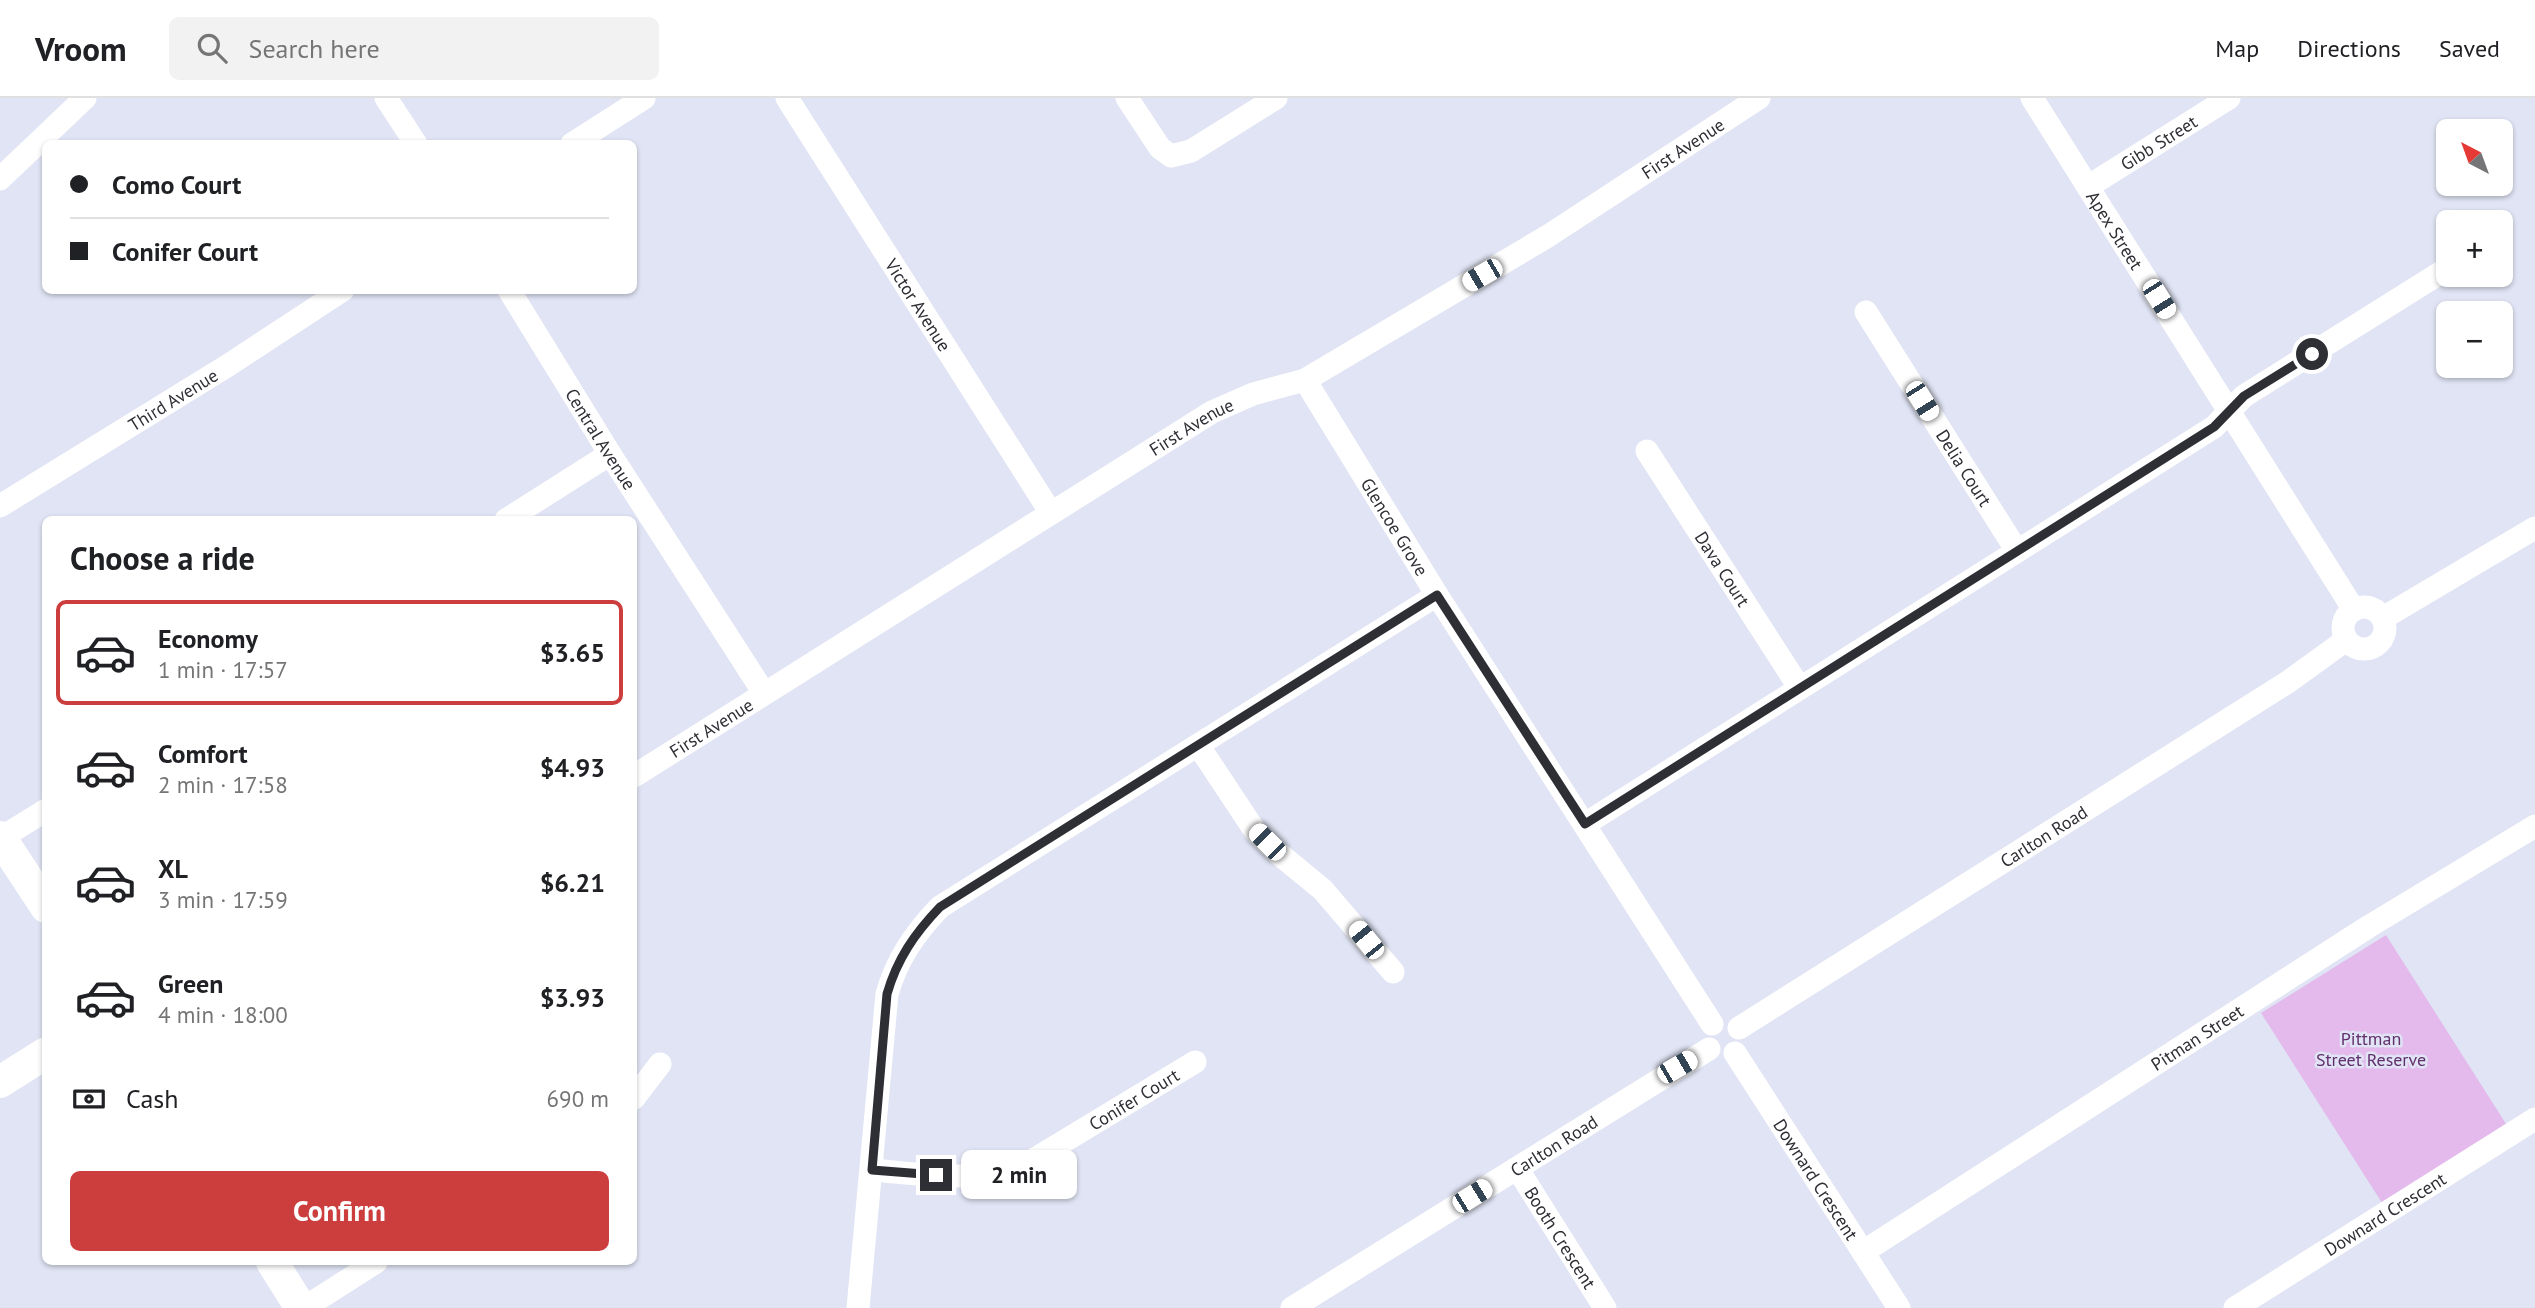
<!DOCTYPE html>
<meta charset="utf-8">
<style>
body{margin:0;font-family:"PT Sans",sans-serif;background:#f2f2f2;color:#202124;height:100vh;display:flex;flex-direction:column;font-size:26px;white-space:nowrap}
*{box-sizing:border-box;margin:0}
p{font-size:23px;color:#757577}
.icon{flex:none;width:38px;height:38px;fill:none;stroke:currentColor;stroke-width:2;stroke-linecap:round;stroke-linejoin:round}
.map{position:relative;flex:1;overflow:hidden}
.drawer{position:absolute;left:42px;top:418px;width:595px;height:749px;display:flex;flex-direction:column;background:#fff;border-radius:10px;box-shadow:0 2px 5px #0004}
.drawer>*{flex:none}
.guide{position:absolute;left:42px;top:42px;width:595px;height:154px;border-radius:10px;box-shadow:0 2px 5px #0004;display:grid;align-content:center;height:154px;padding:0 28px;background:#fff}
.needle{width:46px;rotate:319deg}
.tools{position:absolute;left:2436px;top:21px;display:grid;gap:14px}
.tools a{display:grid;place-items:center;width:77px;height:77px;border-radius:10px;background:#fff;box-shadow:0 2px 5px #0004;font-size:35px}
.end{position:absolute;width:32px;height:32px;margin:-16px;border:9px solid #2e2f35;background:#fff;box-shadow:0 0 0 4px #fff}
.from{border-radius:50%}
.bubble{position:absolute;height:49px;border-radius:10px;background:#fff;box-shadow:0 2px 5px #0004;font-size:23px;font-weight:600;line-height:49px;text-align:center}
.car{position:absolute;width:21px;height:42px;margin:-21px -10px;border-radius:9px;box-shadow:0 0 5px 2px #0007;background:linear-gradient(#fff 24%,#345 0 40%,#fff 0 76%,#345 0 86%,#fff 0)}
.guide b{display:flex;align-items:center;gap:24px;height:66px;font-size:26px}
.guide b+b{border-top:2px solid #e0e0e0}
.guide i{width:18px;height:18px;background:#202124}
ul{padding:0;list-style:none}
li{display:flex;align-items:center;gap:21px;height:105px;margin:0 14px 10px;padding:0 14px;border:4px solid transparent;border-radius:10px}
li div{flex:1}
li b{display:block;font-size:26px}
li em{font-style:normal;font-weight:600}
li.on{border-color:#cc3d3e}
li>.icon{width:63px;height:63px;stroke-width:1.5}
h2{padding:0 28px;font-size:32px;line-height:84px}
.pay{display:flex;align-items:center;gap:18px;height:77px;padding:0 28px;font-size:26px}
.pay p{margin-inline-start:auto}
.action{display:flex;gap:14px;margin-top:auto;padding:14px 28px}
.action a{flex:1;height:80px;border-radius:10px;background:#cc3d3e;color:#fff;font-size:28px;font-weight:600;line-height:80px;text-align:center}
header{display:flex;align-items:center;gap:42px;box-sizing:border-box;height:98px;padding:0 35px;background:#fff;border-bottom:2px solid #e0e0e0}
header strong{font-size:33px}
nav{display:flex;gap:38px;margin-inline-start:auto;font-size:24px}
.search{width:490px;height:63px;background:#f2f2f2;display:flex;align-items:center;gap:18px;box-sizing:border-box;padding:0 24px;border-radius:10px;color:#757577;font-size:26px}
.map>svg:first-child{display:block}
</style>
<header>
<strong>Vroom</strong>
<div class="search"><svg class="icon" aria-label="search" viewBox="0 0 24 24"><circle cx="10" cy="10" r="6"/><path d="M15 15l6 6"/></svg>Search here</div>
<nav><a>Map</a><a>Directions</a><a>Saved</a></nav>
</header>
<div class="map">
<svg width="2535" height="1210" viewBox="0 0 2535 1210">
<rect width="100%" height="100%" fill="#e0e4f4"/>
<path fill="#e3baeb" d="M2386,837L2508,1029L2384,1108L2261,915Z"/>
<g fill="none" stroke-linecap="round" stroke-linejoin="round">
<g stroke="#fff" stroke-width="23">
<path d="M386,0L416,46"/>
<path id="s1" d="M787,0L1051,415"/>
<path d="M1127,0L1160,50L1171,58L1191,53L1276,0"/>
<path id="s2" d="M2032,0L2354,512"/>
<path d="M572,46L644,0"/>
<path d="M0,81L85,0"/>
<path id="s3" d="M2089,88L2229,0"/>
<path id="s4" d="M509,192L610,356L764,595"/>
<path id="s5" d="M1866,214L2017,453"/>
<path id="s6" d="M1305,282L1437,497L1712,926"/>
<path id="s7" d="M1647,353L1799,589"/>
<path id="s8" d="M0,408L227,268L343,192"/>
<path d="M506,422L610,356"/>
<circle cx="2364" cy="530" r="21"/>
<path d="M2383,520L2535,430"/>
<path d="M1198,647L1255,733L1278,755L1323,792L1393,874"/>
<path id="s9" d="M634,678L1212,314L1253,296L1305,282L1548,138L1759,0"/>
<path d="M1585,726L2214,329L2244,298L2448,170"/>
<path d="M1,740L46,712"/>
<path id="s10" d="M1739,930L2288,584L2346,542"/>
<path id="s11" d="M1735,955L1899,1210"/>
<path d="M634,1000L660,966"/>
<path id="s12" d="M1517,1070L1605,1210"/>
<path id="s13" d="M872,1072C922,1076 971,1084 1020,1070L1195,964"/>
<path id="s14" d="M1863,1154L2368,829L2535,728"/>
<path d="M304,1210L376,1164"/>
<path d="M858,1210L887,896C897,861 915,835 940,809L1437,497"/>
<path id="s15" d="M1292,1210L1709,951"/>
<path id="s16" d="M2235,1210L2535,1021"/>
</g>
<g stroke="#fff" stroke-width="32">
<path d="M0,739L46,809"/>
<path d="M0,984L46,955"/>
<path d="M272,1164L301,1210"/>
</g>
</g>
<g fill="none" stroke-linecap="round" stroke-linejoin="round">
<path stroke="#2e2f35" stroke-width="9" d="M936,1077L872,1072L887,896C897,861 915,835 940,809L1437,497L1585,726L2214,329L2244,298L2312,256"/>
</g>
<g text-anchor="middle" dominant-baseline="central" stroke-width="5" stroke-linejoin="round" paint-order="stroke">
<g font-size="18" fill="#2e2f35" stroke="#e0e4f4">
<text stroke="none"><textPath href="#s3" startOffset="82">Gibb Street</textPath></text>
<text stroke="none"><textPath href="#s9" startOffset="1225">First Avenue</textPath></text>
<text stroke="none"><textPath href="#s2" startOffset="156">Apex Street</textPath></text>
<text stroke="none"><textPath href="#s1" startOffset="245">Victor Avenue</textPath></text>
<text stroke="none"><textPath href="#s8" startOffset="203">Third Avenue</textPath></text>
<text stroke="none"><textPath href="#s9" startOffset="658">First Avenue</textPath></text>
<text stroke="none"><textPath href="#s4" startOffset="175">Central Avenue</textPath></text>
<text stroke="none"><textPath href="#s5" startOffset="184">Delia Court</textPath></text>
<text stroke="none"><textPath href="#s6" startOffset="172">Glencoe Grove</textPath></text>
<text stroke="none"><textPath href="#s7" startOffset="140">Dava Court</textPath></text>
<text stroke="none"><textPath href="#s9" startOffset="91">First Avenue</textPath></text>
<text stroke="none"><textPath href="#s10" startOffset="360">Carlton Road</textPath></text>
<text stroke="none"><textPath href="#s14" startOffset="397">Pitman Street</textPath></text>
<text stroke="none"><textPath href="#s13" startOffset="282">Conifer Court</textPath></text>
<text stroke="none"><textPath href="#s15" startOffset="308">Carlton Road</textPath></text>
<text stroke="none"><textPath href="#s11" startOffset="150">Downard Crescent</textPath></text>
<text stroke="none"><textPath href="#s16" startOffset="177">Downard Crescent</textPath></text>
<text stroke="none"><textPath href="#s12" startOffset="82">Booth Crescent</textPath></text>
</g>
<g font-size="18" fill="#622f6d" stroke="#e0e4f4">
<text x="2371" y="940">Pittman<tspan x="2371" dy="21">Street Reserve</tspan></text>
</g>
</g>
</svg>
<div class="tools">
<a><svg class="needle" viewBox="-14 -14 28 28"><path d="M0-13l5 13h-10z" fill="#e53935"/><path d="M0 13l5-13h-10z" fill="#757577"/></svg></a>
<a>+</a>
<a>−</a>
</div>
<i class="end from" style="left:2312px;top:256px"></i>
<i class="end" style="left:936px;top:1077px"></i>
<div class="bubble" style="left:961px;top:1052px;width:116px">2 min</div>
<i class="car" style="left:1482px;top:177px;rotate:240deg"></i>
<i class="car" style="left:2159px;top:201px;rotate:148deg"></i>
<i class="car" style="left:1922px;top:303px;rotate:148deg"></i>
<i class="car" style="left:1267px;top:744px;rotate:315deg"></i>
<i class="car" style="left:1366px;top:842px;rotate:321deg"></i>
<i class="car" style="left:1677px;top:969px;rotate:60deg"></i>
<i class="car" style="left:1472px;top:1098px;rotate:58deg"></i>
<div class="guide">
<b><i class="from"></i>Como Court</b>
<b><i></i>Conifer Court</b>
</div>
<section class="drawer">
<h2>Choose a ride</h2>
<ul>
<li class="on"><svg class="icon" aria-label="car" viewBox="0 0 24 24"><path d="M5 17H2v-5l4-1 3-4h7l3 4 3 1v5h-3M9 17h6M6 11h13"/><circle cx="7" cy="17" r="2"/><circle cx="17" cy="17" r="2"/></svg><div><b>Economy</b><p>1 min · 17:57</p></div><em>$3.65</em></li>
<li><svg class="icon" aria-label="car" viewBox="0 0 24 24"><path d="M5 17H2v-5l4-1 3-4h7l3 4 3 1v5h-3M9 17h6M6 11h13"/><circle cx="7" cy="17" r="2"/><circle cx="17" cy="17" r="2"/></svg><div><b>Comfort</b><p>2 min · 17:58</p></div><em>$4.93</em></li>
<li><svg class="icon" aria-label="car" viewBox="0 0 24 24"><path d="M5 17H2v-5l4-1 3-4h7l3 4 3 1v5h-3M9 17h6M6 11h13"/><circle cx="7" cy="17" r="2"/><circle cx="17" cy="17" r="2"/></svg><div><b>XL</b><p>3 min · 17:59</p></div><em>$6.21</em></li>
<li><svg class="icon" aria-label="car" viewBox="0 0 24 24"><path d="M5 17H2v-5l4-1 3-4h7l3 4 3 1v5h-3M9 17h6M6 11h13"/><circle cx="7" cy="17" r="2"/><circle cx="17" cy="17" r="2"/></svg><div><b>Green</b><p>4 min · 18:00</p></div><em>$3.93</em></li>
</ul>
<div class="pay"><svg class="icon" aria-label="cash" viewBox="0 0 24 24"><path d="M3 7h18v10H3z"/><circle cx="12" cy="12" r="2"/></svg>Cash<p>690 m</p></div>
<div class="action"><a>Confirm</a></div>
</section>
</div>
